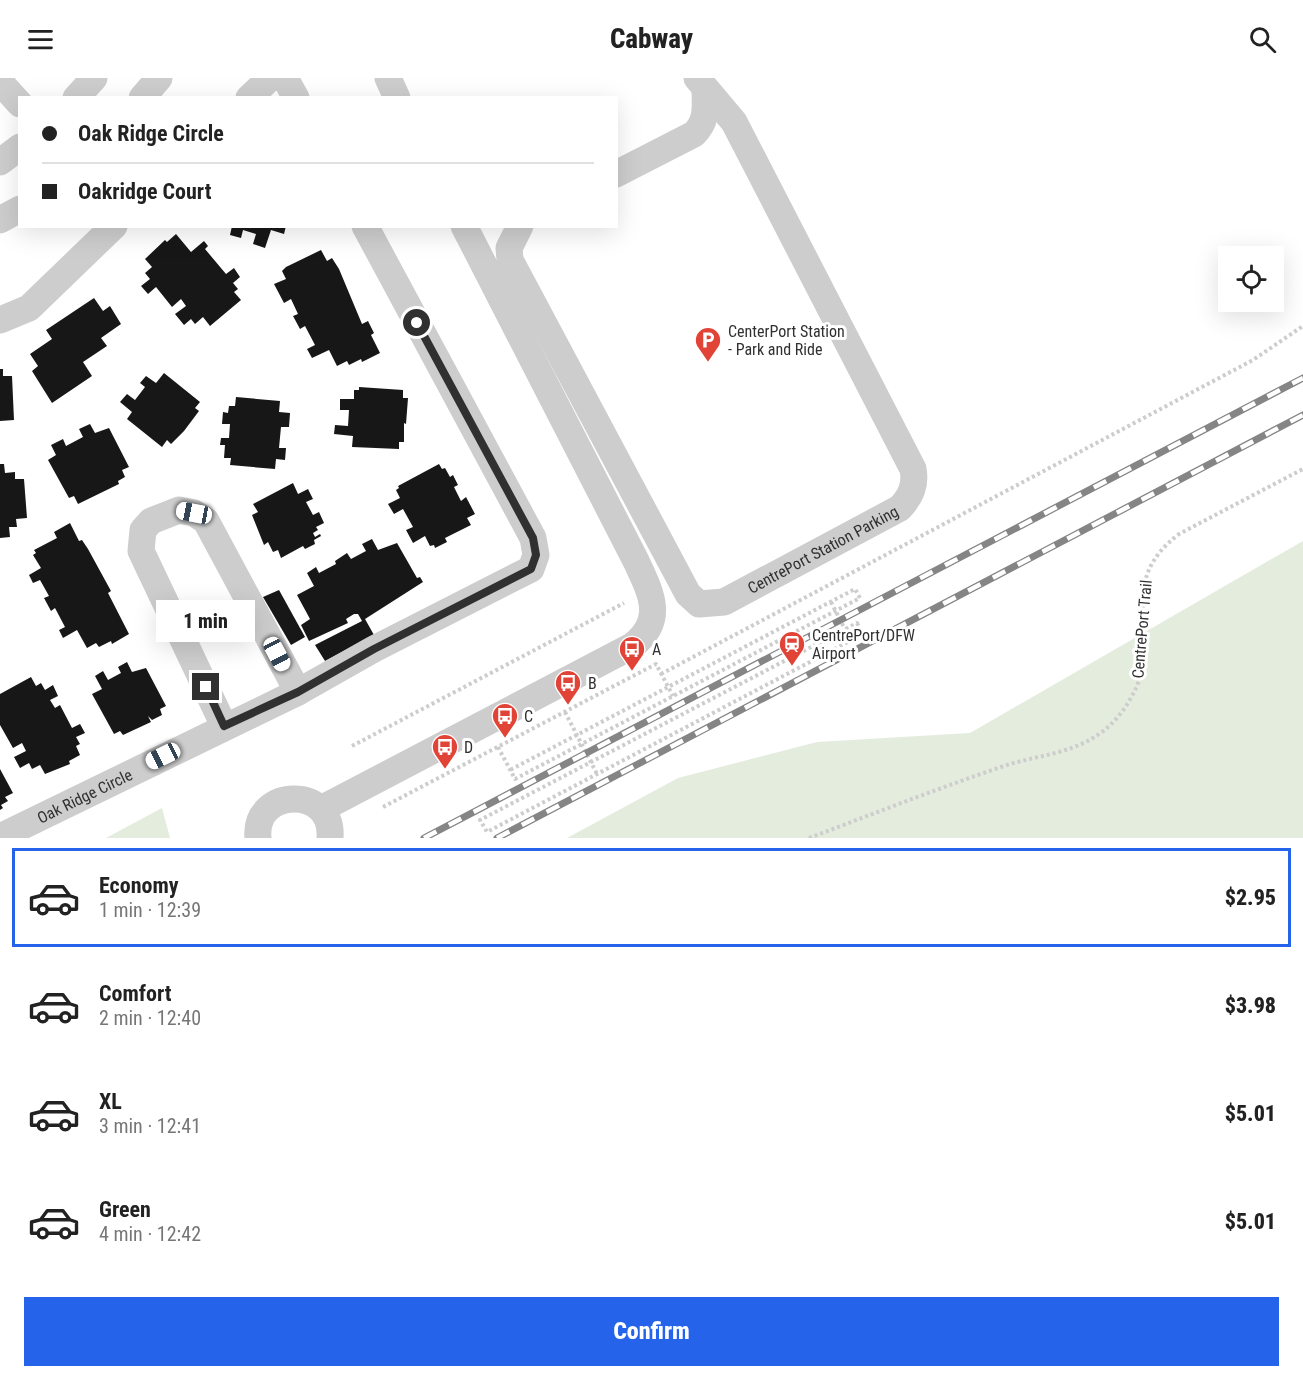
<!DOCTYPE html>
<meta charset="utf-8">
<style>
body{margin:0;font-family:"Roboto Condensed",sans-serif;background:#f2f2f2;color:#222;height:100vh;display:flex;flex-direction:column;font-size:22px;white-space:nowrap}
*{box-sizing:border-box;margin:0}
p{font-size:20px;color:#767676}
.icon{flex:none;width:33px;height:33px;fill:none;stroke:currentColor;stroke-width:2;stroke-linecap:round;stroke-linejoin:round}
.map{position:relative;height:760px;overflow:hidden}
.details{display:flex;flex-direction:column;background:#fff;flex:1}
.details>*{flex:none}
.top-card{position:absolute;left:18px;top:18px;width:600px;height:132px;border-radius:0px;box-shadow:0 6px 24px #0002;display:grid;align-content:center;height:132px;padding:0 24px;background:#fff}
.tools{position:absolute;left:1218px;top:168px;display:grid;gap:12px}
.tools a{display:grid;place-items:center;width:66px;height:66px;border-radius:0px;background:#fff;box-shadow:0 6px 24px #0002;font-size:30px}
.end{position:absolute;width:27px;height:27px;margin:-14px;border:8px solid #303030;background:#fff;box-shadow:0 0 0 3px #fff}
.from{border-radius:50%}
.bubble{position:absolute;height:42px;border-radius:0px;background:#fff;box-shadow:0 6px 24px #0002;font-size:20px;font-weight:800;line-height:42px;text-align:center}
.car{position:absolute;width:18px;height:36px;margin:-18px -9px;border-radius:8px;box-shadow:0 0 4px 2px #0007;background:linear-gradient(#fff 24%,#345 0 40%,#fff 0 76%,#345 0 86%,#fff 0)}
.top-card b{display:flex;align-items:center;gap:21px;height:57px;font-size:22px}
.top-card b+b{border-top:2px solid #e0e0e0}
.top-card i{width:15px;height:15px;background:#222}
ul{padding:10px 0 0;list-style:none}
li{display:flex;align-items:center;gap:18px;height:99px;margin:0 12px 9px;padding:0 12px;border:3px solid transparent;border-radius:0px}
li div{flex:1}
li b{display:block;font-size:22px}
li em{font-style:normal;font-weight:800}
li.current{border-color:#2563eb}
li>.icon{width:54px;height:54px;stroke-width:1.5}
.cta{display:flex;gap:12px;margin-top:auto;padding:12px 24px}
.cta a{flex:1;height:69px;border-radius:0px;background:#2563eb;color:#fff;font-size:24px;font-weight:800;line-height:69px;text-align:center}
header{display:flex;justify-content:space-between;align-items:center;height:78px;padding:0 24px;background:#fff;font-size:27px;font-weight:800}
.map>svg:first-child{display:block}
</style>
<header><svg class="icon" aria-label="menu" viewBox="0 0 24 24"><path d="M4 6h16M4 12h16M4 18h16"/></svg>Cabway<svg class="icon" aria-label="search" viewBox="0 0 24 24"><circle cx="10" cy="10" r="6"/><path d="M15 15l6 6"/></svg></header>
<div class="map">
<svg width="1303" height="760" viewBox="0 0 1303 760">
<rect width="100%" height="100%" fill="#fff"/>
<g fill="#e4ecde">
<path d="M1303,463V760H567L678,700L817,664L970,655Z"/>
<path d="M162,730L170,760H106Z"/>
</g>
<g fill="#171717">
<path d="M232,148H286L284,156L271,152L265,170L253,166L256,156L243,152L241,160L230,157Z"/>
<path d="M176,156L191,174L204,163L208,168L205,171L226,196L234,190L240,199L233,205L238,211L234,214L241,222L210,248L203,239L195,246L191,241L184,247L175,236L186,228L181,221L172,229L156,209L148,216L141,208L150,201L145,195L152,189L145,181L165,162L167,164Z"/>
<path d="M321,172L327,183L332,180L339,191L362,246L368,243L374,255L371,257L380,275L362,284L361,281L349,287L347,283L337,288L329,272L312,280L307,271L315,267L305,248L300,251L293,238L298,236L291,221L284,225L274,206L286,201L282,193L286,189Z"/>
<path d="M94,220L103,233L110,228L121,246L101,260L107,268L83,284L92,298L52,325L32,293L38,288L30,276L52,261L46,252Z"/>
<path d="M0,291H3V298H12L14,342L0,343Z"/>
<path d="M164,295L200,324L195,330L199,333L184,353L171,366L167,362L162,369L127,341L132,334L120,324L127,316L135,322L145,309L140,305L146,298L156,305Z"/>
<path d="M359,309L403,312V320H408L406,346L404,345V364H399V371L352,369L353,358L334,356L335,347L348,348L349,332H340V321H354V312H359Z"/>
<path d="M236,319L280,323L279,334L290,335L289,349H281L279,370H286L285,382L276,381L275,391L230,387L231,380H224L225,367H220L221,360H229L230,346H222L223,334L228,335L229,328H235Z"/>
<path d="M90,346L95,355L109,350L129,389L122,392L125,399L118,403L119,406L78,426L74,418L69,420L48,382L56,377L51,367L63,361L66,368L83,359L79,351Z"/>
<path d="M0,386H4L5,395L15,394V401H24L27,440L16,441L17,449H9L10,459L0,460Z"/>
<path d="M439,386L442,391L445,390L450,399L453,397L458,407L454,409L461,423L466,419L475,436L467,440L471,447L445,460L447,464L435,470L434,467L430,468L425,458L413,465L406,452L413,449L403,431L394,436L388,426L400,420L396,412L399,410L398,408Z"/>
<path d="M293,405L298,416L308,411L313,421L306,424L313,437L319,434L324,445L316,449L318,452L313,455L315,459L320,456L321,458L314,462L315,466L305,471L303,468L281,480L278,472L273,474L268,464L264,467L252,437L258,434L253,426Z"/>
<path d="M70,445L79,463L82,462L88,471L111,513L108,515L129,556L112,566L111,563L99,569L96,565L87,570L77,552L63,560L59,552L65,549L55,530L51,533L44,520L49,518L40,502L33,505L29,497L41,490L33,477L36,475L34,472L57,460L54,454Z"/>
<path d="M372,461L378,472L397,465L417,500L420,499L423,504L365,541L374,557L325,583L315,567L362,543L358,536H354L346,541L348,545L309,563L301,547L310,541L297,517L314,508L307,495L316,489L319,495L336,486L335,483L347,475L351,481L366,473L362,466Z"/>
<path d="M279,512L305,559L291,567L263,519Z"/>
<path d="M127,584L132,594L146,590L166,628L160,631L162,637L152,642L148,638L151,644L123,657L120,653L114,656L92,616L102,611L95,598L103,593L108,602L121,595L118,589Z"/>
<path d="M31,599L36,608L41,605L45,612L53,607L58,618L50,622L55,630L60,627L72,650L80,646L85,655L76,659L80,666L76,668L80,677L69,683L70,686L45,696L40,687L32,691L29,685L20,690L14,679L26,673L22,665L13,670L0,647V616Z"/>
<path d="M0,691L13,715L5,719L8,723L1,727L3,730L0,732Z"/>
</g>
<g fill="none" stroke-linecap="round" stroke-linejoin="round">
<g stroke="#cdcdcd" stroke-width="4" stroke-dasharray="3 3" stroke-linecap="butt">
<path d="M831,524L851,563"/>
<path d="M857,545L863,556L487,754L480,742Z"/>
<path d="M661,596L1253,282L1303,248"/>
<path d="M565,634L597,696"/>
<path d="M352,668L624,525"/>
<path d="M498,669L515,701L860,520L855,511L510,692"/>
<path d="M383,729L656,586L673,618"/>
<path d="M809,760C873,736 936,711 1001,689C1032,678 1067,677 1096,658C1113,648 1128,628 1136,610C1162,551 1114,506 1179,456L1303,391"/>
</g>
<g stroke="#cdcdcd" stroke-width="27">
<path d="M285,0L296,20"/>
<path d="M388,0L397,20"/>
<path d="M0,4L20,26"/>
<path d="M76,20L94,0"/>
<path d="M142,20L159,0"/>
<path d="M249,20L270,0"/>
<path d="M0,84L20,69"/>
<path d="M616,96L694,56C708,42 705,29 705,11"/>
<path d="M0,142L20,131"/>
<path id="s1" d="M520,148L509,170L510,182L688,516L699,526L724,524L900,430C911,418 916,407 913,391L734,44L697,0"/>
<path d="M0,242L29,230L114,148"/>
<path d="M224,648L141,473L143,452L151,443L179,432L194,435L206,443L298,614"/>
<path d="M321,731L632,568C666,542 651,515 636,483L464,148"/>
<path id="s2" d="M0,759L298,614L374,571L531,491L536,477L533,460L365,148"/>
<path d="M258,760C253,709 334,707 330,760"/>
</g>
<g stroke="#858585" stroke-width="7">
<g id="rail">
<path d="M424,760L1303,300"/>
<path d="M497,760L1303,337"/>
</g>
</g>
<use href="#rail" stroke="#fff" stroke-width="4.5" stroke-dasharray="14" stroke-linecap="butt"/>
</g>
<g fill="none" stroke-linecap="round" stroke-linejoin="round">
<path stroke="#303030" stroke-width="8" d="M206,609L224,648L298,614L374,571L531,491L536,477L533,460L417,245"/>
</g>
<defs>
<g id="parking-pin" transform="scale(1.35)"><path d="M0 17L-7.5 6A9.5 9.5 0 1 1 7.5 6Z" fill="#e14437" stroke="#fff"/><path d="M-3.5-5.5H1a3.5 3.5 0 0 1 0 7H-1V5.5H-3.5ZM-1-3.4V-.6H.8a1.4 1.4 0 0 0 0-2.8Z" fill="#fff"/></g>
<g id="station-pin" transform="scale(1.35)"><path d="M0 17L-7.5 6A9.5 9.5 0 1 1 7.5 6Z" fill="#e14437" stroke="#fff"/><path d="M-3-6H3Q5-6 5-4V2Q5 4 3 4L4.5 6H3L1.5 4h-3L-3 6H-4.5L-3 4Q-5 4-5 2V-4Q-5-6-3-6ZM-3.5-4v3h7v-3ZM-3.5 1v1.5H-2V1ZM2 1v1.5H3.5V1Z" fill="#fff"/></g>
<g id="bus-pin" transform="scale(1.35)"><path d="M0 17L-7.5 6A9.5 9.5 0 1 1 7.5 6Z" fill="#e14437" stroke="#fff"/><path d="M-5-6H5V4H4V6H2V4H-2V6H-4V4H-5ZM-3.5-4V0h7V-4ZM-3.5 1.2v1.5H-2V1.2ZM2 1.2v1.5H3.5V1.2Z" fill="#fff"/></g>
</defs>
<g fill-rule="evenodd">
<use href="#parking-pin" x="708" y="262"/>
<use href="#station-pin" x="792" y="566"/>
<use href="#bus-pin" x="632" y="571"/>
<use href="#bus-pin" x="568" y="605"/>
<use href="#bus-pin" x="505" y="638"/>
<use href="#bus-pin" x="445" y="669"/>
</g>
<g text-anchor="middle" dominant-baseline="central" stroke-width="6" stroke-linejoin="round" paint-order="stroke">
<g font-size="16" fill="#303030" stroke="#fff" text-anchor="start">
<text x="728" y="253">CenterPort Station<tspan x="728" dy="18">- Park and Ride</tspan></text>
<text x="812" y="557">CentrePort/DFW<tspan x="812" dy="18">Airport</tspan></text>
<text x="652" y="571">A</text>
<text x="588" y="605">B</text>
<text x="524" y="638">C</text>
<text x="464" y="669">D</text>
</g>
<g font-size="16" fill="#303030" stroke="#fff">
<text stroke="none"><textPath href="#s1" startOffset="567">CentrePort Station Parking</textPath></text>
<text transform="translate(1142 551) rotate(-85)">CentrePort Trail</text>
<text stroke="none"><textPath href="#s2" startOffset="94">Oak Ridge Circle</textPath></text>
</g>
</g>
</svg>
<div class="tools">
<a><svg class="icon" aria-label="locate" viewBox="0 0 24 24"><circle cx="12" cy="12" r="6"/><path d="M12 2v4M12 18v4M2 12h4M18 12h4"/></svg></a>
</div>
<i class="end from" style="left:417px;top:245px"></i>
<i class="end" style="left:206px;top:609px"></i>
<div class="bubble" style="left:156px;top:522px;width:99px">1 min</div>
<i class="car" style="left:194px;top:435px;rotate:281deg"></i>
<i class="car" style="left:277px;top:576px;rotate:152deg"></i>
<i class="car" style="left:163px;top:678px;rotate:244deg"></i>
<div class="top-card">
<b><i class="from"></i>Oak Ridge Circle</b>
<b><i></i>Oakridge Court</b>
</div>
</div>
<section class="details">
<ul>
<li class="current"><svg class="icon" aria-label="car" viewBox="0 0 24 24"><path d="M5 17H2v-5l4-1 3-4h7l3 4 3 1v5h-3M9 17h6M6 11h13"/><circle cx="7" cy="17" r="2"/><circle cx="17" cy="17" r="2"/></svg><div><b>Economy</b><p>1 min · 12:39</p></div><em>$2.95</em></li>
<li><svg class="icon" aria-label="car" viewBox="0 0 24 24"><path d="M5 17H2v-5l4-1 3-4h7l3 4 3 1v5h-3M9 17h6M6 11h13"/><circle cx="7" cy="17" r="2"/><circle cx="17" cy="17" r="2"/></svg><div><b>Comfort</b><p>2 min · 12:40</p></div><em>$3.98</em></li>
<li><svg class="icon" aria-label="car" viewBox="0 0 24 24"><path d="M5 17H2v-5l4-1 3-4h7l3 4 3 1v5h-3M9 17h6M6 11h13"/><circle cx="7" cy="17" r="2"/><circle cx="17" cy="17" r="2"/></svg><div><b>XL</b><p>3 min · 12:41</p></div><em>$5.01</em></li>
<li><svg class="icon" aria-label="car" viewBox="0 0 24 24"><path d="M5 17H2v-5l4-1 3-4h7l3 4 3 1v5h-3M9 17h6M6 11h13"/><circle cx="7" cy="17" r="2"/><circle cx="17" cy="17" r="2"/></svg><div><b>Green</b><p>4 min · 12:42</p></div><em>$5.01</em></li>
</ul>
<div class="cta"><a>Confirm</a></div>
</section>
